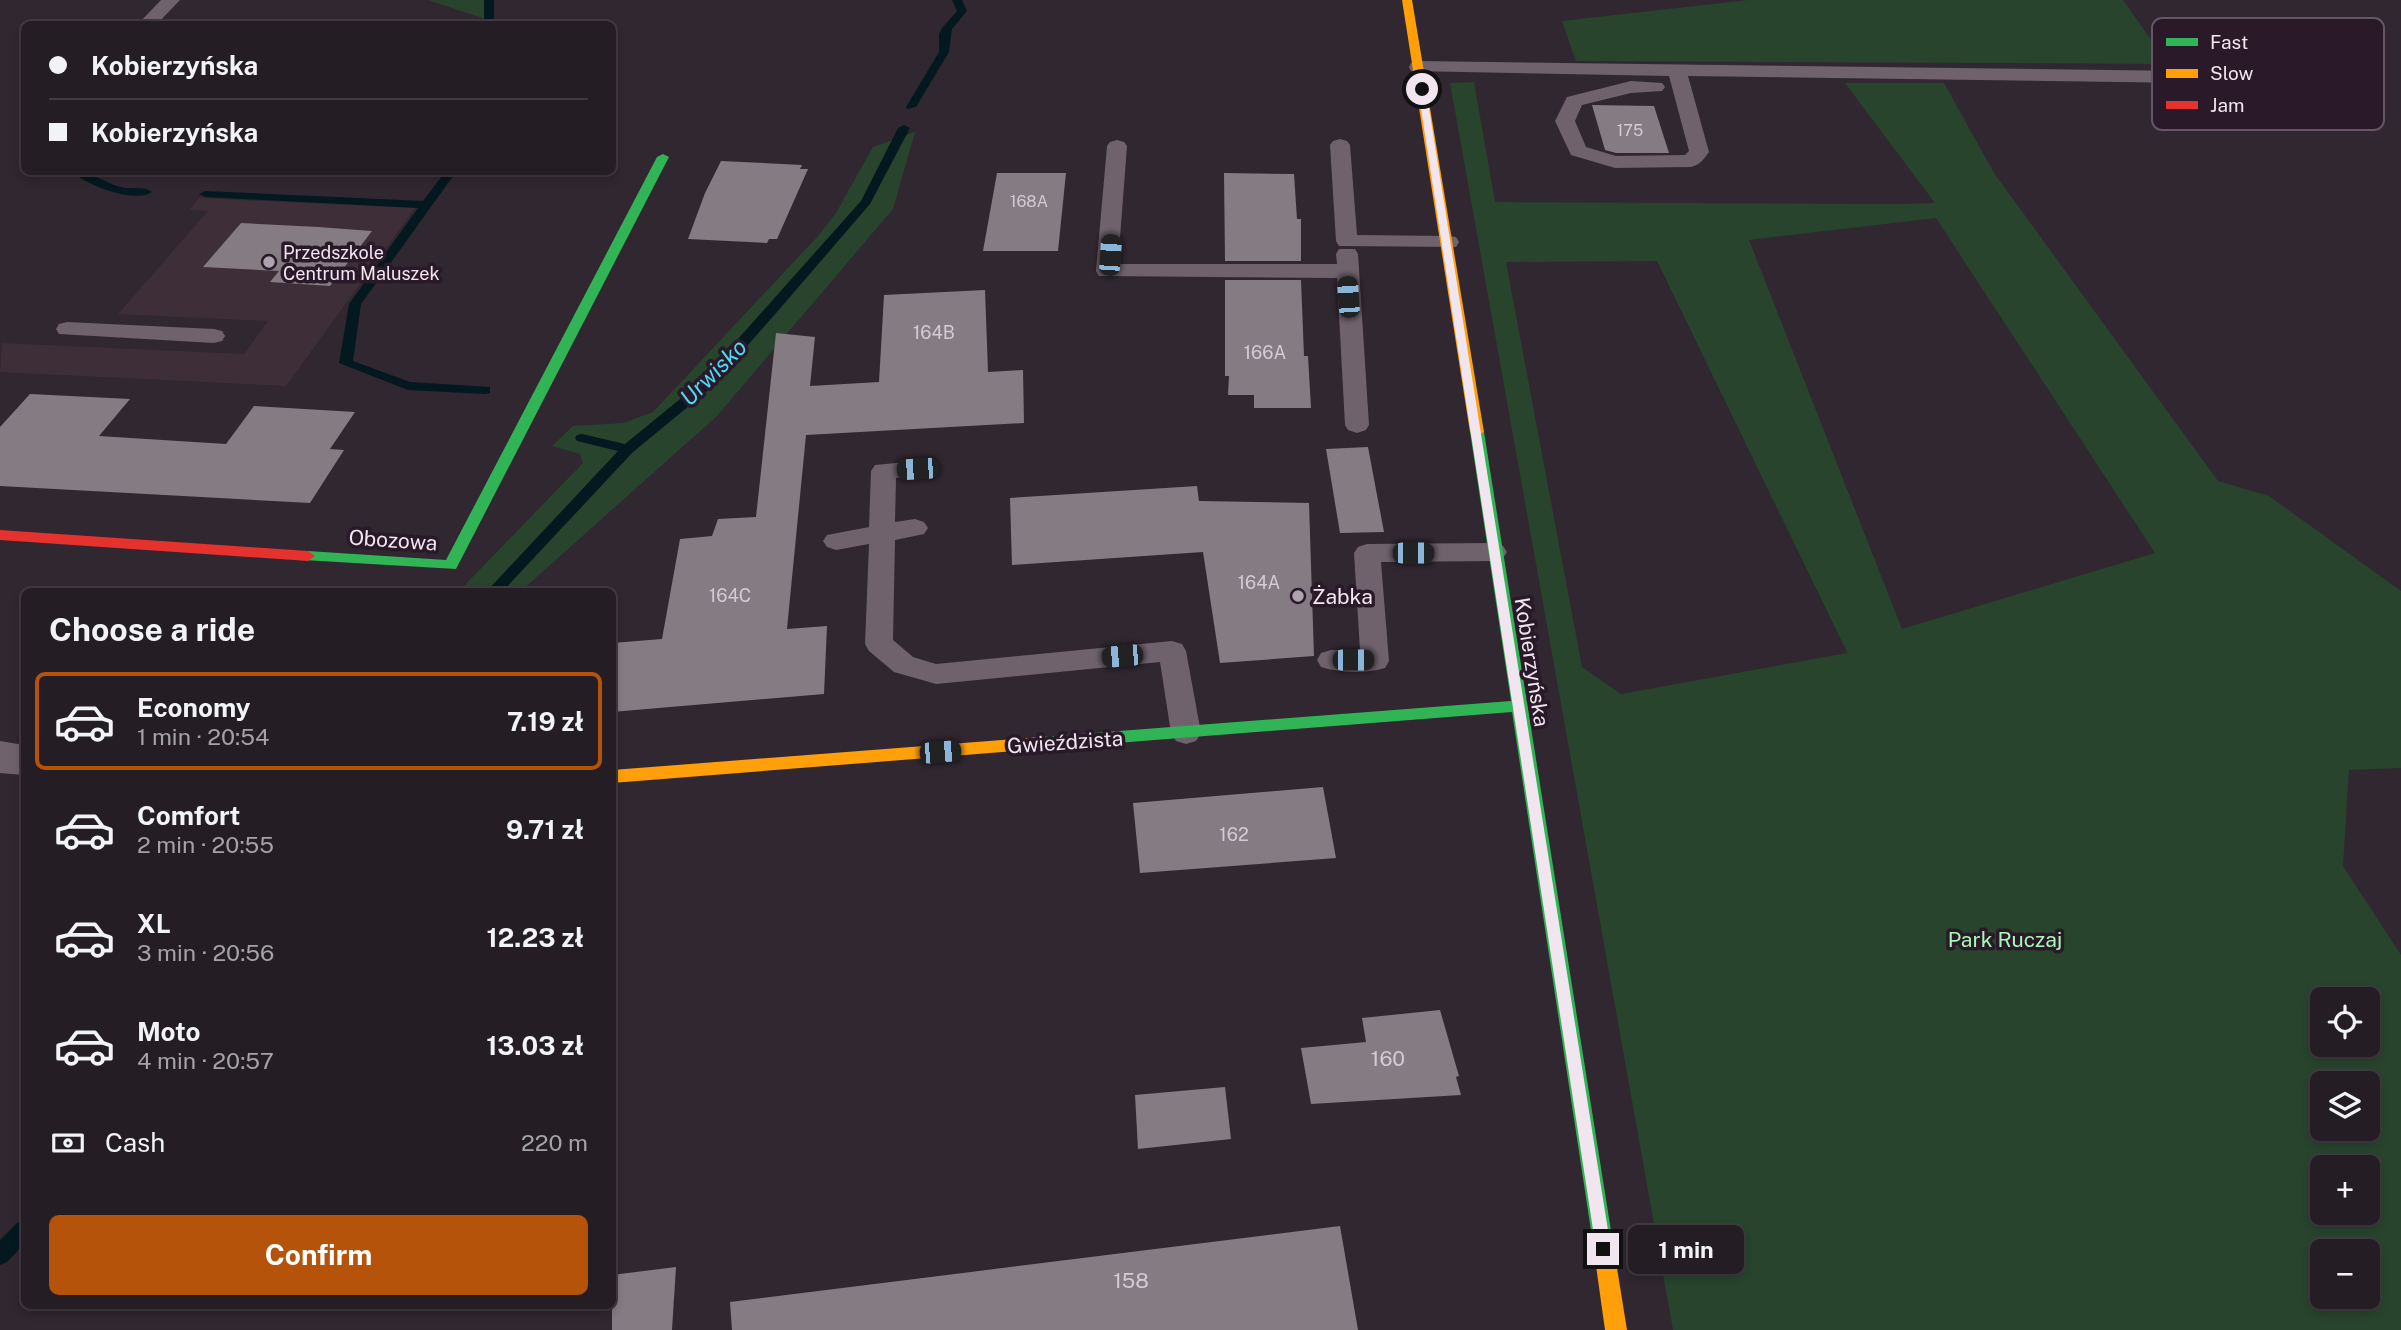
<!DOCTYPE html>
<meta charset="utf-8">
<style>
body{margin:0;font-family:"Public Sans",sans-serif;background:#2c262c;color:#f1f3f6;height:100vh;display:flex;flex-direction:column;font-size:26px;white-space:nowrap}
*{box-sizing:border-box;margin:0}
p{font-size:23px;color:#a3a2a6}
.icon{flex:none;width:38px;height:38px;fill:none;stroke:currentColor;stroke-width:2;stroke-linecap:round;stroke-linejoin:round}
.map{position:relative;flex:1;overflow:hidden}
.drawer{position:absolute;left:21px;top:588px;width:595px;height:721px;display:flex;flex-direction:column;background:#241d24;border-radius:10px;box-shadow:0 4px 10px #0003,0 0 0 2px #413b41}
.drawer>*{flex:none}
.top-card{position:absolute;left:21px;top:21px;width:595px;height:154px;border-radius:10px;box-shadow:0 4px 10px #0003,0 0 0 2px #413b41;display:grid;align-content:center;height:154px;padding:0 28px;background:#241d24}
.controls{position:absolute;left:2310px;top:987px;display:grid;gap:14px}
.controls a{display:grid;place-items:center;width:70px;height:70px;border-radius:10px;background:#241d24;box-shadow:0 4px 10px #0003,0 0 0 2px #413b41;font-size:35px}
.end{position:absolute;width:32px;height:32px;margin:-16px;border:9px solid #f1e5f0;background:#111;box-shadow:0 0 0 4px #111}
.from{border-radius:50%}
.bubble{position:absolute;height:49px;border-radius:10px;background:#241d24;box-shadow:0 4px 10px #0003,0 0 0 2px #413b41;font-size:23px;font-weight:700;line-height:49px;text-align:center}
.car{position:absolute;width:21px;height:42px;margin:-21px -10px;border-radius:9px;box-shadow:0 0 5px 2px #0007;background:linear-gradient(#222 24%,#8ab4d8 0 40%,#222 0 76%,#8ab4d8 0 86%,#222 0)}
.top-card b{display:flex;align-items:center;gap:24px;height:66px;font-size:26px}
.top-card b+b{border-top:2px solid #413b41}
.top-card i{width:18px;height:18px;background:#f1f3f6}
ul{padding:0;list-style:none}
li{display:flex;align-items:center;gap:21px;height:98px;margin:0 14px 10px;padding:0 14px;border:4px solid transparent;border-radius:10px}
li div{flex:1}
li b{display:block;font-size:26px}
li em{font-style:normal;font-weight:700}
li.current{border-color:#b45309}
li>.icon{width:63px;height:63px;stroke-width:1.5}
h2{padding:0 28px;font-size:32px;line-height:84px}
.pay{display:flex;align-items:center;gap:18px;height:77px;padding:0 28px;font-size:26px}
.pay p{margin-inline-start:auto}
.action{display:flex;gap:14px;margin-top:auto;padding:14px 28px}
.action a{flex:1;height:80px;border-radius:10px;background:#b45309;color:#fff;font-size:28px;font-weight:700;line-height:80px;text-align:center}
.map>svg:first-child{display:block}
</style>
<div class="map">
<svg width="2401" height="1330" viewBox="0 0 2401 1330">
<rect width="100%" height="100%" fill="#302730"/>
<path fill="#3e2e37" d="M199,198L415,208L286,386L0,372L2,343L244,354L268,321L118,314L208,211L189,210Z"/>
<g fill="#28442d" fill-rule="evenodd">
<path d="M428,0H490V24L482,18Z"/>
<path d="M1748,0H2123L2159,51L2163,64L1576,61L1562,21Z"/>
<path d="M1474,82L1495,202L1895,204L1935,203L1845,83H1944L1994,173L2218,481L2269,496L2401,591V768L2349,770L2343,866L2401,955V1330H1673L1450,83ZM1936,218L2155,553L1902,629L1749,240ZM1657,261L1847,652V653L1621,694L1582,667L1506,262ZM2368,999V1045H2322V999ZM2368,1083V1129H2322V1083ZM2368,1167V1213H2322V1167ZM2322,1251H2368V1297H2322Z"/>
<path d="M915,132L893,209L717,416L521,591L458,592L583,463L580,454L552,446L573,426L623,423L653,412L818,236L836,213L873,147Z"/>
</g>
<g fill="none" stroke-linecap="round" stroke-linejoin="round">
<g fill="#04181f" fill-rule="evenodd">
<rect x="484" y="0" width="10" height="24"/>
<path d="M952,0H962L967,11L952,29L949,52L916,107L907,109L906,107L939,52V34L942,28L957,11Z"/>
<path d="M904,125L910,128L870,204L777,312L706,392L633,452L502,592H486L618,451L577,441L575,438L577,435L582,434L625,444L696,386L861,201L898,128Z"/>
<path d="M72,172C91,170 102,182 120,187C130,190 143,185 152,192C134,204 87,185 72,172Z"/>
<path d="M445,172H456L361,304L353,361L410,382L490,387V393L485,394L408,390L339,363L349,304L418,208L205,197L199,194L205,191L423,201Z"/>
<path d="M24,1220V1244L7,1262L0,1265V1240L17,1223Z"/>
</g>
</g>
<g fill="#847b83">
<path d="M1592,105L1654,106L1669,153H1616L1605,150Z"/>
<path d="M721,161L802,165L800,169H808L777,239H769L767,243L688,239L705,193Z"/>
<path d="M997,173H1066L1058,251H983Z"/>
<path d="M1224,173L1294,174L1297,219H1301V261H1225Z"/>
<path d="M241,223L318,227L372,231L330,286L270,282L279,271L203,267Z"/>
<path d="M1225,280H1301L1304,356H1308L1311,408H1254V395H1228L1229,376H1225Z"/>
<path d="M985,290L988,372L1023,370L1024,423L806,435L787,629L827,626L824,694L612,712V643L662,639L680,539L712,536L718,519L756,517L776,333L815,337L810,386L879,382L884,295Z"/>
<path d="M30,394L130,399L99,436L226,444L254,406L355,412L330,449L344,450L310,503L0,486V427Z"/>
<path d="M1368,447L1384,532L1340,533L1326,449Z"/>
<path d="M1197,486L1199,501L1309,503L1314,656L1220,663L1203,552L1012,565L1010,498Z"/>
<path d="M1323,787L1336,858L1140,873L1133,803Z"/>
<path d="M1440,1010L1459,1076L1456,1077L1461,1095L1311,1104L1301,1048L1366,1042L1362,1018Z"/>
<path d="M1225,1087L1231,1139L1138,1149L1135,1095Z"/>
<path d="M1340,1226L1358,1330H732L730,1302Z"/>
<path d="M676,1267L672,1330H612V1275Z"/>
</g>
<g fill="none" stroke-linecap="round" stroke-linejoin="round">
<g fill="#6f626d" fill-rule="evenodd">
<path d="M161,0H180L157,24H138Z"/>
<path d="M1418,61L2260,72L2269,78L2260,84L1688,76L1709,152C1704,159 1700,165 1691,167L1615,168L1571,155L1555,121L1567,97L1631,81L1662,83L1665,87L1662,91L1631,93L1582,105L1575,121L1586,147L1616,156L1685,155L1689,151L1669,76L1411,71L1409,67L1411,63Z"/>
<path d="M1340,139L1347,141L1350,145L1357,235L1448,236L1456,237L1459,242L1456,247L1339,246L1336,241L1330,145L1333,141Z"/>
<path d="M1117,140L1124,142L1127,146L1118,264H1337L1336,254L1339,249H1355L1358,254L1369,425L1366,430L1357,433L1348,430L1345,425L1337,278L1099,276L1096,271L1107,146L1110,142Z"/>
<path d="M67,322L214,329L222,331L225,336L222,341L214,343L59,334L56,329L59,324Z"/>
<path d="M917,461L926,463L929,469L926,475L896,478L895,522L915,519L924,522L928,528L924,534L895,540L893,640L913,657L936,664L1172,641L1182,644L1186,651L1201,733L1196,741L1186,744L1176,741L1171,733L1160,662L936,684L894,672L869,651L865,644L869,544L836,550L827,547L823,541L827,535L869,527L871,471L875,465Z"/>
<path d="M1494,543L1503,546L1507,552L1503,558L1494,561L1381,562L1389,661L1385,668C1366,674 1340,673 1321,667L1317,660L1321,653L1331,650H1360L1354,553L1358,547L1367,544Z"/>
</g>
<path fill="#6f626d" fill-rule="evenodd" d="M0,741L24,745V775L0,773Z"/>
<g fill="#30b455" fill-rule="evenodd">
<path d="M663,154L669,157L456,569L303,560L301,556L308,551L446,560L657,157Z"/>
<path d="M1477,428L1484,432L1612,1237L1609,1244L1602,1247L1595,1244L1592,1237L1512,712L1041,749L1035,747L1033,743L1035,739L1041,737L1511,701L1470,432Z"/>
</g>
<g fill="#ff9f0a" fill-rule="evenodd">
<path d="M1402,0H1412L1484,432L1477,436L1470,432Z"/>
<path d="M1041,737L1047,739L1049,743L1047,747L1041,749L612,783V770Z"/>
<path d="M1602,1227L1609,1230L1612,1237L1627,1330H1605L1592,1237L1595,1230Z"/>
</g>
<path fill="#e5322d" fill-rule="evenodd" d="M0,530L308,551L315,556L308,561L0,540Z"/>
</g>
<path fill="#f1e5f0" d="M1422,87L1426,89L1611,1249L1609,1254L1603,1256L1598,1254L1596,1249L1418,89Z"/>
<g fill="#ada2ad" stroke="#2a1929" stroke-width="2.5">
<circle cx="269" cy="262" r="7"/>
<circle cx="1298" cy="596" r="7"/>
</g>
<g text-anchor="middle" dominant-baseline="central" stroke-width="7" stroke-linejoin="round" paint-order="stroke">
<g font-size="16" fill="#d6cad5">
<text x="1630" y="130">175</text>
<text x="1029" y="201">168A</text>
</g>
<g font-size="18" fill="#f1e5f0" stroke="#2a1929" text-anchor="start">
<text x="283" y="252">Przedszkole<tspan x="283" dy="21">Centrum Maluszek</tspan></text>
</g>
<g font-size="18" fill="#d6cad5">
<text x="934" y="332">164B</text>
<text x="1265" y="352">166A</text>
<text x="1259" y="582">164A</text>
<text x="730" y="595">164C</text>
<text x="1234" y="834">162</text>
</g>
<g font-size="21" fill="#f1e5f0" stroke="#2a1929">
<text transform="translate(393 540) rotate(4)">Obozowa</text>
<text transform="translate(1532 662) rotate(81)">Kobierzyńska</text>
<text transform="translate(1065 742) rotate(-4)">Gwieździsta</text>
</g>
<g font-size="21" fill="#f1e5f0" stroke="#2a1929" text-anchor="start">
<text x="1312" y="596">Żabka</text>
</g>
<g font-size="21" fill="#a6f9b4" stroke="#2a1929">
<text x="2005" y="939">Park Ruczaj</text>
</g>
<g font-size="21" fill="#d6cad5">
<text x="1388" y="1058">160</text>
<text x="1131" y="1280">158</text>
</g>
<g font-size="23" font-style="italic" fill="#4ddaf6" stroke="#2a1929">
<text transform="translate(713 372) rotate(-45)">Urwisko</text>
</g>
</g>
<rect x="2152" y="18" width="232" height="112" rx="10" fill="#2a1929" stroke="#665665" stroke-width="2"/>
<rect x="2166" y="38" width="32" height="8" fill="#30b455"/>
<rect x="2166" y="69" width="32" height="9" fill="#ff9f0a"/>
<rect x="2166" y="101" width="32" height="8" fill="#e5322d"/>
<g font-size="19" fill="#f1e5f0">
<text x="2210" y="49">Fast</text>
<text x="2210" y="80">Slow</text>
<text x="2210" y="112">Jam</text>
</g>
</svg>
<div class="controls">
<a><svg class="icon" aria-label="locate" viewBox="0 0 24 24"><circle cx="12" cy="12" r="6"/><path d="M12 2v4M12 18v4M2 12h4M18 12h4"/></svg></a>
<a><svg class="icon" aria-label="layers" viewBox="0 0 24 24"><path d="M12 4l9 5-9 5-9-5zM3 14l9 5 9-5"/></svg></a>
<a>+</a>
<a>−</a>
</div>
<i class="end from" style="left:1422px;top:89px"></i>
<i class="end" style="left:1603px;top:1249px"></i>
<div class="bubble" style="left:1628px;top:1225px;width:116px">1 min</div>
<i class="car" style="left:1110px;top:255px;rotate:4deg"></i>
<i class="car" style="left:1348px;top:297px;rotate:356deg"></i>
<i class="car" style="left:917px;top:469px;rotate:267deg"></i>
<i class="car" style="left:1413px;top:553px;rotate:90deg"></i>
<i class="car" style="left:1122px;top:656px;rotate:265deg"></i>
<i class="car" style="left:1353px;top:660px;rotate:90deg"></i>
<i class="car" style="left:940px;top:752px;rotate:85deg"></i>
<div class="top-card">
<b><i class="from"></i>Kobierzyńska</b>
<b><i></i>Kobierzyńska</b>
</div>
<section class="drawer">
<h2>Choose a ride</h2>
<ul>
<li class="current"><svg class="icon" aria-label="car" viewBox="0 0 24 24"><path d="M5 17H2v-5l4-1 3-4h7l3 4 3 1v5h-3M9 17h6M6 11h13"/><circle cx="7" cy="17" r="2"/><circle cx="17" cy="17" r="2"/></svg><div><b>Economy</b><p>1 min · 20:54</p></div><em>7.19 zł</em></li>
<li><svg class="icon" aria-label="car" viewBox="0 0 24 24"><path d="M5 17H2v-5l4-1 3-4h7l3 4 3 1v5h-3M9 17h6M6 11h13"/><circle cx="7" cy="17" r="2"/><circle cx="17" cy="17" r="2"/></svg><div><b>Comfort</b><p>2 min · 20:55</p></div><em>9.71 zł</em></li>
<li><svg class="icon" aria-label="car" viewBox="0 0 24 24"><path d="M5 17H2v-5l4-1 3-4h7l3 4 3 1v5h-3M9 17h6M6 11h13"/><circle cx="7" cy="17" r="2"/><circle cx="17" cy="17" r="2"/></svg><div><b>XL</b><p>3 min · 20:56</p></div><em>12.23 zł</em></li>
<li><svg class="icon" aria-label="car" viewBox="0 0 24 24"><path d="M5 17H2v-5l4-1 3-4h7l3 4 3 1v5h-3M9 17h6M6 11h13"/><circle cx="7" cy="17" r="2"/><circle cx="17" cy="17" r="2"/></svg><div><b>Moto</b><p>4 min · 20:57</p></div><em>13.03 zł</em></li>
</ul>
<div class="pay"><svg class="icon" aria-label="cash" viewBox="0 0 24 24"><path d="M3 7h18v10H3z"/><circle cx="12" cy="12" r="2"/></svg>Cash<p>220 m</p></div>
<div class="action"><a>Confirm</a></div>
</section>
</div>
